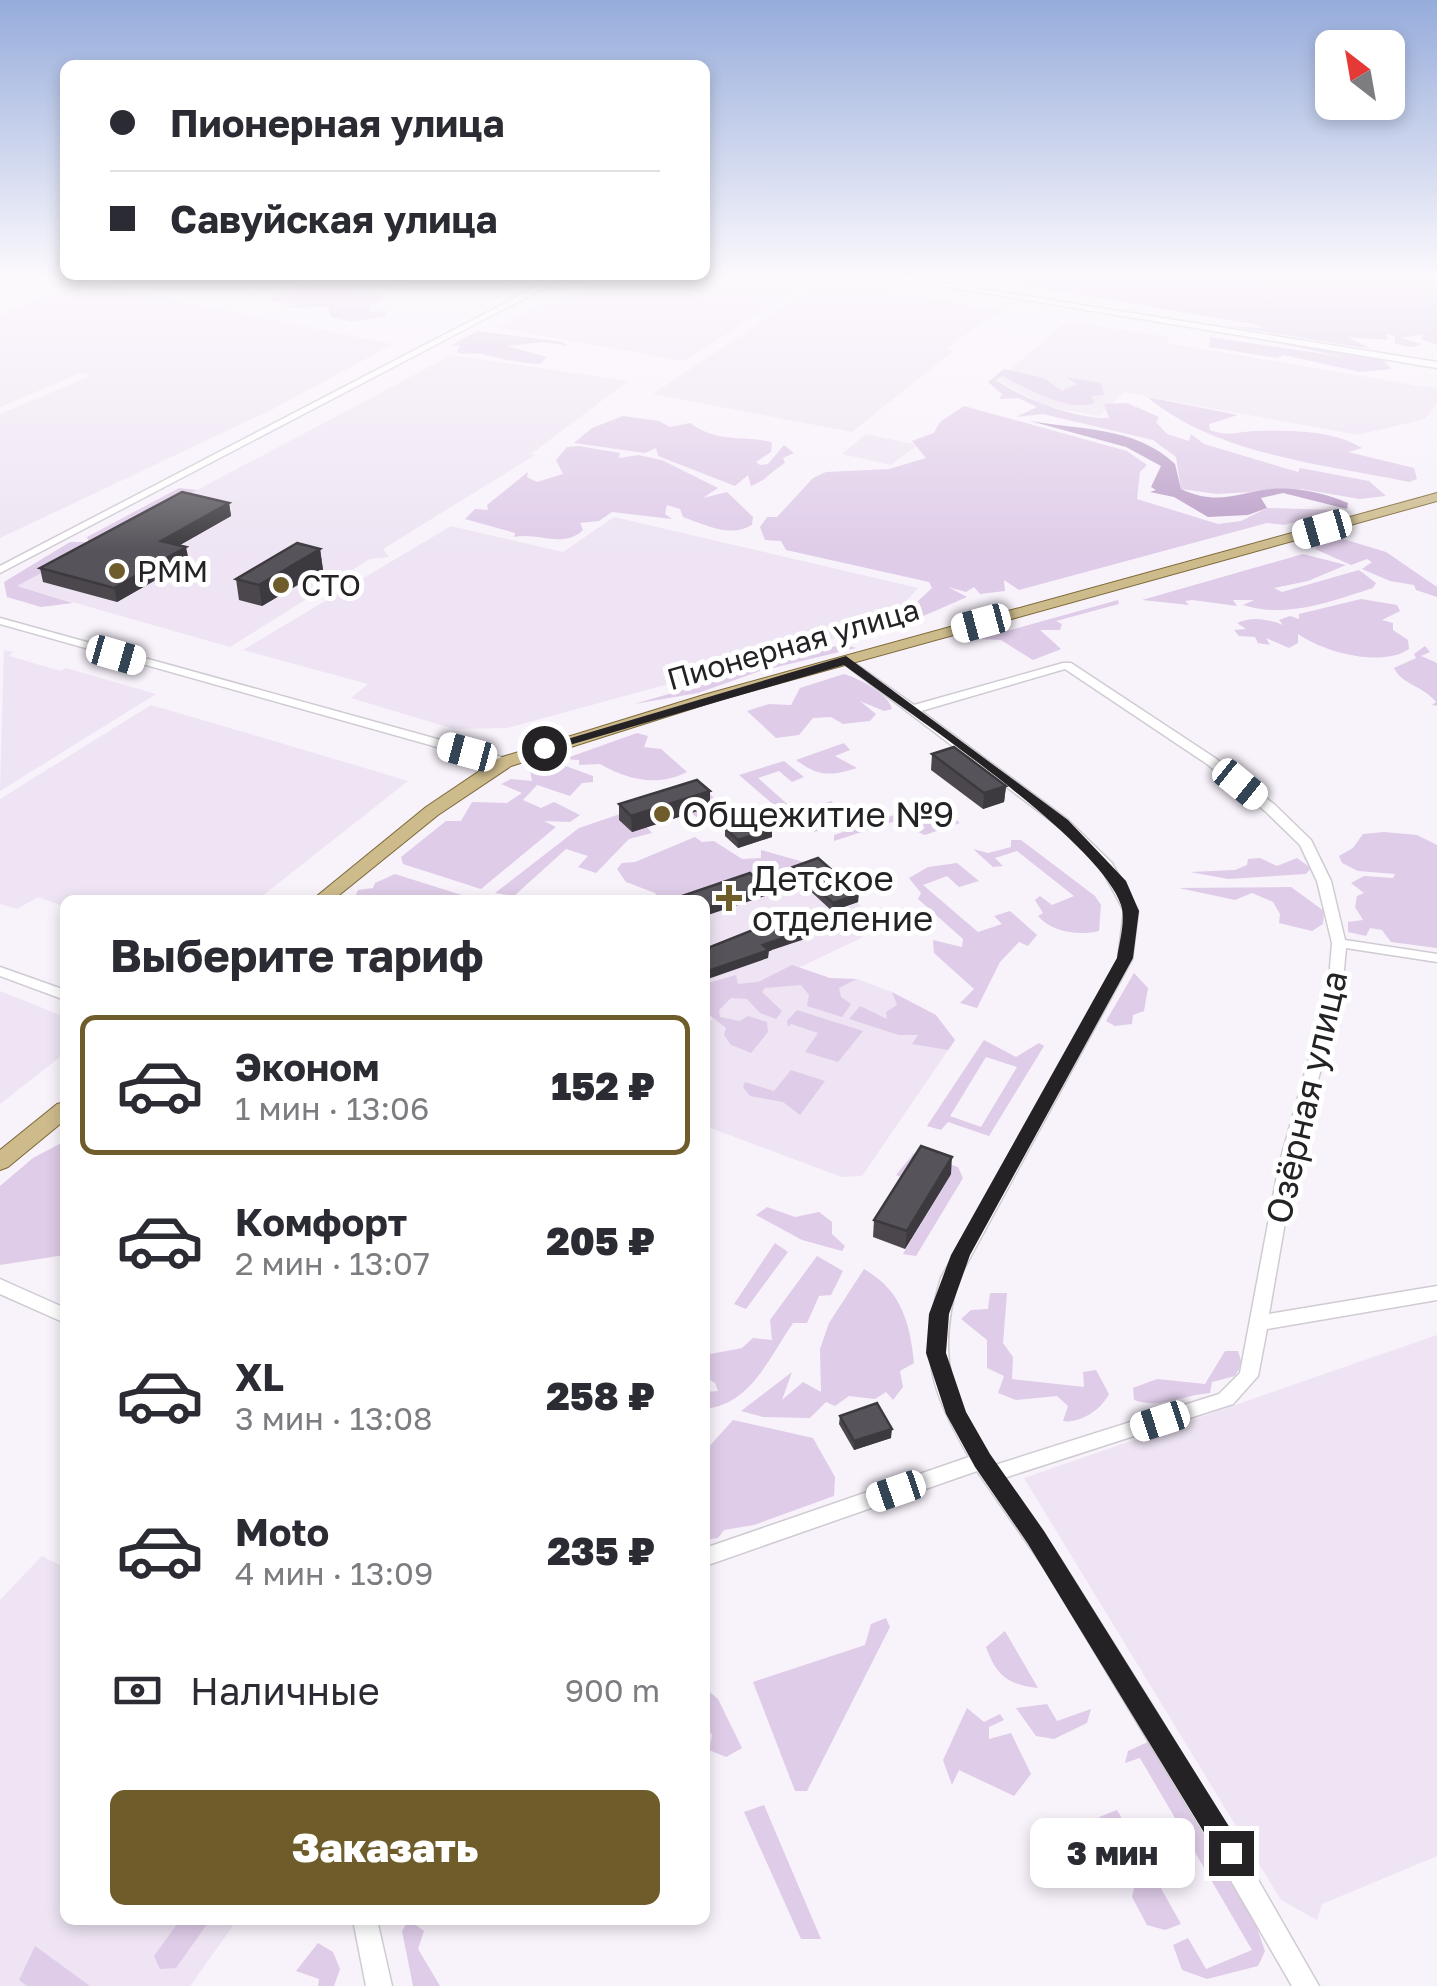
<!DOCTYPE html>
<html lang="ru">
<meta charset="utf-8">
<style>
body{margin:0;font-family:"Golos Text",sans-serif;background:#f2f2f3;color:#2b2b33;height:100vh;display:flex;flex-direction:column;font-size:38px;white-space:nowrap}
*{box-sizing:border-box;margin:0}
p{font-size:32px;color:#7c7c81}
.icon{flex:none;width:55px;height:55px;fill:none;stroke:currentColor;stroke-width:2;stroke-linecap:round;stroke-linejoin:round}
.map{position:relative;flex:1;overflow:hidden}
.drawer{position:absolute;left:60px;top:895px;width:650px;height:1030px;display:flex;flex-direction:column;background:#fff;border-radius:15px;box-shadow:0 5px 15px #0003}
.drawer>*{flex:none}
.top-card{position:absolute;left:60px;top:60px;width:650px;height:220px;border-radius:15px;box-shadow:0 5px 15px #0003;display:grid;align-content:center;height:220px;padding:0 50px;background:#fff}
.needle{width:65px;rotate:329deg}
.tools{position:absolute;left:1315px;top:30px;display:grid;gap:20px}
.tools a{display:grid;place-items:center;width:90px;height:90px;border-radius:15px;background:#fff;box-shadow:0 5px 15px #0003;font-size:50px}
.end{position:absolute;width:45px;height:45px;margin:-22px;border:12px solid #242225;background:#fff;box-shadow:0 0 0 5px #fff}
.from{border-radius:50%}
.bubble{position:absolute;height:70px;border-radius:15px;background:#fff;box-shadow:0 5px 15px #0003;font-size:32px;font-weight:800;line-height:70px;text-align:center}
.car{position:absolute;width:30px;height:60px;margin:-30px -15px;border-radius:12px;box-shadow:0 0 8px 2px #0007;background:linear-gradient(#fff 24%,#345 0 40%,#fff 0 76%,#345 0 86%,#fff 0)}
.top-card b{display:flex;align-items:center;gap:35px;height:95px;font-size:38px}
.top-card b+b{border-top:2px solid #e1e1e2}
.top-card i{width:25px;height:25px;background:#2b2b33}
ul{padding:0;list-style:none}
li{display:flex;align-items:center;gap:30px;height:140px;margin:0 20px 15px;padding:0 30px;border:5px solid transparent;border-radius:15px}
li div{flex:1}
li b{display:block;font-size:38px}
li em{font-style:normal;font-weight:800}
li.active{border-color:#6f5c2b}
li>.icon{width:90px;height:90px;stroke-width:1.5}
h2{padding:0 50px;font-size:45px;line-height:120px}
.pay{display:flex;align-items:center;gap:25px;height:110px;padding:0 50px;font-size:38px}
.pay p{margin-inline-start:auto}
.button{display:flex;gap:20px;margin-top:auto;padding:20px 50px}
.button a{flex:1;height:115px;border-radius:15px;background:#6f5c2b;color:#fff;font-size:40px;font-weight:800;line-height:115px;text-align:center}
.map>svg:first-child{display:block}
</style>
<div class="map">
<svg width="1437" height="1986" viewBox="0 0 1437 1986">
<rect width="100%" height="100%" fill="#f8f2fb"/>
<g fill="#eee4f3">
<path d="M776,274L811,280L684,361L498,328L542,304L562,300L571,295L565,294L579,292L601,275Z"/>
<path d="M822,281L1004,311L986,319L947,348L953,351L852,432L653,394Z"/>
<path d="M85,282L393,344L273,409L0,538V414L91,376L81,373L0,407V315Z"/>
<path d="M1067,321L1169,337L1167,343L1437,389V404L1425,419L1358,435L1124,392L1099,416L1044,406L998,380Z"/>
<path d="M452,355L628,381L531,454L535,455L383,549L389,557L370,559L230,647L16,586Z"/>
<path d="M866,434L918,445L891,465L842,454Z"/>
<path d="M614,517L918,588L885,625L507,728L454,729L351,698L368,684L243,650L451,526L563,552Z"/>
<path d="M4,650L13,652L9,656L60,671L66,668L156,694L0,791Z"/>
<path d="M151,705L257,736L408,781L257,900H65V907L38,897L17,909L0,904V799Z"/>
<path d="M773,861L818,866L878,922L861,938L794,970L836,986L857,979L892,992L955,1040L862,1176L842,1177L705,1126V1027L719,1011L705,997V900H661Z"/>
<path d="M0,991L65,1017V1053L0,1104Z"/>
<path d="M1437,1335V1856L1322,1904L1317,1920L1281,1900L1024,1478Z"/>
<path d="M42,1556L65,1568V1920H237L190,1986H0V1600Z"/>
</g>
<g fill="#dfcce8" fill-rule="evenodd">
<path d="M957,274H1437V345L1421,339L1424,334L1401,338L1422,344L1413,347L1395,344V336L1386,334L1388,340L1347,337L1372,349L1228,326L1261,328L1254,324Z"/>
<path d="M320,275H421L424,283L345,292L379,294L388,299L371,306L369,312L387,311L384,316L352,322L331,317L328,307L281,308L296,305L268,300Z"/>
<path d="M477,331L563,342L567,346L544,342L507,346L547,357L540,364C519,363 501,359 482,354C473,352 466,356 457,352L460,345L450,346Z"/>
<path d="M1222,332L1383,360L1391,369L1360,372L1284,355L1277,358L1209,347L1210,337L1345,357Z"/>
<path d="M1004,369L1044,378L1062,391L1077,384L1066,377L1101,383L1104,395L1091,396L1095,402C1074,414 1025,389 1003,376L996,380C1023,399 1074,419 1109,418L1104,404L1127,403L1159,417L1156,422L1167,434L1189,441L1191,434L1204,444L1298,472L1300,468L1369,481L1386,496L1360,499L1301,489L1217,494L1181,489L1176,457L1153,440L1043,414L1016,417L1037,407L1018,398L999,399L1002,394L988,382Z"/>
<path d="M1147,397L1238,415L1209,424L1210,430C1228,437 1236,432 1255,431C1289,430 1334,430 1362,448L1348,452L1414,468L1417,479L1409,482C1322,464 1217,455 1147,397Z"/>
<path d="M964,406L1127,451L1147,465L1140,472L1137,499L1218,524L1241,521L1267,508L1340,510L1284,525L1267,523L1019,590L1004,580L1005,591L980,594L974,587L966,592L948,587L967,597L914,620L907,632L902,616L932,588L929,582L786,550L781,541L765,540L760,527L767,517H777L813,478L826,472L889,469L926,458L912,441L934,433L940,422Z"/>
<path d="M623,416L659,421L670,427L690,423C717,443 738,435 772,442L771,452L756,462L760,465L768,464L784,445L794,453L783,458L785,463C772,471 765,481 751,486L748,475L735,486L658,456L656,448L645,453L574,443L592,428Z"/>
<path d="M579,446L620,453L619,458L638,455L662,460L718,488L703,498L727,492L753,517L752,525C730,538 706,525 683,517L680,509L667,505L665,514L672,519L612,512L599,521L580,523L583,530C564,549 538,532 514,537L515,533L465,519L475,509L488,510L487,505L528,472L527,477L537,482L563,474L556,460L567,447Z"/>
<path d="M179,488L197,490L17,586L73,603L41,607L7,597L4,582L70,542H89L87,537Z"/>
<path d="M1340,538L1386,552L1437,587V597L1416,590L1414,585L1390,581L1362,569L1372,562L1367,559L1351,565L1315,549L1319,543Z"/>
<path d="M1303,554L1346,565L1308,581L1274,588L1282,592L1359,570L1376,583L1373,588C1332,601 1286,619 1243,605L1254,600H1233L1237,606L1192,600L1185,601L1189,605L1142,600Z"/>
<path d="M1361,599L1397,605L1400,611L1382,620L1393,623V630L1408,640L1409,649C1381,668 1324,652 1298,634V643L1289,648L1266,638L1270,645L1258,643L1255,637L1239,636L1234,630L1246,629L1237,623C1253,616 1267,619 1283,625L1279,620L1290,616L1299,619V614Z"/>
<path d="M1118,600L1119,604L1056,621L1062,624L1060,630H1040L1061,649L1033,660L1001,640L979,639Z"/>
<path d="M843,644L856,648L760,671L698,693L634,704Z"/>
<path d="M1425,646L1430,652L1421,656L1437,663V706L1432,705L1436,702C1425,687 1401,684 1394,668L1416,658L1414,654Z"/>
<path d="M844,674C860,679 889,694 892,709L884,711L860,701L876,714L870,721L843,724L831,717L813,718L799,735L776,738L747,711L769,704L791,705L800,688Z"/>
<path d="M637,733L648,736L644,747L661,749L687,772C657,787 628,780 600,764L579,765V760L564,759Z"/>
<path d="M844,743L850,750L835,756L857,768C832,776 818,777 796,760Z"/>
<path d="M552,761L593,776V782L582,783L570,796L537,785L523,800L541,808L554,802L580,815L570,822L544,821L556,827L481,889L403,864L401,857L446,821H461L472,802L507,803L522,793L501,784L511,779L532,781L530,770L543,768Z"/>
<path d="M784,761L804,777L792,782L779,771L758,778L804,819L825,812L819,805L831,801L845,814L842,823L814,832L803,830L739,775Z"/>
<path d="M702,786L726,810L698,818L691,813L709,806L620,819L631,831L647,827L652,833L629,839L596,873L578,867L588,856L566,849L514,896L495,893L579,828Z"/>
<path d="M933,802L960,823L925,835L918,832L925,828L911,816L834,841V835Z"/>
<path d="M1384,832L1417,835L1437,845V948L1391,942L1382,930L1370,928L1366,936L1348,932V922L1363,920L1355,907L1357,896L1364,893L1351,883L1364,876L1393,878L1395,874L1358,871L1342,863L1339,856L1353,848L1363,834Z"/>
<path d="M695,837L702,842L714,841L742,859L761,858V850L818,866L771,879L762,875L694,900H659L655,893L626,882L617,869L622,863L635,862Z"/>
<path d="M1011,840H1021L1095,896L1101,905L1099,931C1079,936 1051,932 1038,916L1043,913L1035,900L1040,896L1052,905L1074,896L1017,851L995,858L1003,866L993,867L973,849L988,853L1011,847Z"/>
<path d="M1260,858L1277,866L1297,858L1311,868L1306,874L1228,879L1190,872L1235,870L1247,865L1248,859Z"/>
<path d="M957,863L979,881L959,887L947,876L923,885L978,932L1002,924L994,916L1010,911L1037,935L1028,946L1019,942L1000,962L977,1008L960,1003L974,989L934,953L933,940L962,947L963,939L918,899L921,893L909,878L928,867Z"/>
<path d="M395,874L468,897L354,900L358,890L373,888L375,883Z"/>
<path d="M1291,887L1324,911L1323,924L1312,931L1279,923L1280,914L1273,902L1252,893L1235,900L1179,888Z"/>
<path d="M792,965L830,978L857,979L839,988L841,997L851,1004L842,1017L807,1006L809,995L801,985L765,988L762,992L782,1011L776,1019L760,1013L747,999L731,998L719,1010L720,1017L740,1021L748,1016L767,1022L768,1032L751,1053L731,1045L724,1035L726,1028L708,1014L705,984L736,975L738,984L758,982Z"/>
<path d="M1134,973L1148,988L1144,1011L1133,1015L1132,1024L1115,1026L1106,1021Z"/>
<path d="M892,992L936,1015L955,1040L948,1050L912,1044L918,1035H899L849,1019L860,1006L887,1019L886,1012L897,1005Z"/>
<path d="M797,1010L863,1031L838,1062L805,1052L818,1033L791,1024L788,1027L787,1021Z"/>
<path d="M984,1040L1016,1057L1039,1043L1044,1046L989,1136L948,1122L941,1130L927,1126ZM986,1057L1017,1067L981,1127L950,1116Z"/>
<path d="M791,1070L825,1081L800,1115L783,1102L750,1096L743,1087L745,1082L774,1091Z"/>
<path d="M65,1141V1255L0,1265V1186L33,1158Z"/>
<path d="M914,1153L958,1167L963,1178L916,1256L903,1254L950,1174L909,1180L896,1175Z"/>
<path d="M767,1207L795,1217L819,1212L832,1222V1234L845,1246L842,1251L802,1240L756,1215Z"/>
<path d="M775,1243L788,1252L746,1309L734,1304Z"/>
<path d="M817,1256L843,1271L831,1295L819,1296L807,1323H793C769,1358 751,1404 705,1409V1392L718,1391L715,1383L705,1377V1355L742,1348L753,1338L772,1340L770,1320Z"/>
<path d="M864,1269C902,1291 910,1323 914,1363L900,1371L903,1387L893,1400L886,1392L875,1399L849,1396L835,1406L826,1402L810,1418L763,1417L741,1411L792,1372L782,1400L803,1382L821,1392L820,1349L829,1323Z"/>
<path d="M990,1293H1007L1003,1343L1013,1357L1012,1379L1084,1387L1083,1372L1096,1370L1109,1394C1102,1409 1080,1424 1063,1421L1068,1406L1057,1396L1016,1400L998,1393L1004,1376L987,1368V1340L961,1319L971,1310L988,1309Z"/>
<path d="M1225,1351H1238L1242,1364L1235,1376L1212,1382L1210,1393C1181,1395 1162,1410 1134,1400L1133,1388L1157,1379L1205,1384Z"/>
<path d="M733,1420L813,1438L835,1477L834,1496L754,1525L724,1530L718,1538L705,1540V1451Z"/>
<path d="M886,1618L890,1627L807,1791H795L753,1682L865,1645L871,1624Z"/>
<path d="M1005,1631L1038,1688C1008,1685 996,1675 986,1647Z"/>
<path d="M705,1688L718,1699L742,1748L726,1757L709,1750L712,1735L705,1725Z"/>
<path d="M1047,1704L1057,1721L1091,1709L1087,1723L1054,1739L1036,1736L1016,1708Z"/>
<path d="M967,1708L984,1722L1000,1714L1004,1720L989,1727V1739L1011,1733L1031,1774L1014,1796L959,1770L952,1785L943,1760Z"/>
<path d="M1148,1742L1256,1925L1265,1951L1258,1966L1207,1979L1182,1970L1173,1945L1188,1938L1206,1969L1252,1950L1140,1758L1125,1763L1128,1751Z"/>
<path d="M764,1805L821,1939H801L744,1812Z"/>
<path d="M1117,1810L1145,1859L1128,1866L1099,1817Z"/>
<path d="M1153,1874L1181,1924L1165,1930L1147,1925L1132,1897L1136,1880Z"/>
<path d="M180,1920H210L176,1968L160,1969L154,1956Z"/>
<path d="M409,1920L424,1931L418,1949L440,1986H413L402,1931Z"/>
<path d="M318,1943L333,1952L340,1969L334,1986H318L319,1979L296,1971Z"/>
<path d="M35,1946L90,1986H27L19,1980Z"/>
</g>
<path fill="#bb9fc8" d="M1030,421C1079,430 1135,426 1175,464L1181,489C1218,506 1236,493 1271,489C1297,487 1324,493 1348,503L1347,509L1283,493L1261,498L1267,508L1248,515L1208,517L1174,497L1150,492L1156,490L1151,487L1161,466L1126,447Z"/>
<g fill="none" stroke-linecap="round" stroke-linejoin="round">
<g stroke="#d0cbd3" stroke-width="3">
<g id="minor">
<path d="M870,274H888L1437,362V368Z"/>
<path d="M559,275H569L0,573V566Z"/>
<path d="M0,618L509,759L511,762L505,766L501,765L0,624Z"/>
<path d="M846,657L914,705L1063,663H1071L1215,758L1275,805L1311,840L1331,881L1345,940L1437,954V962L1346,948L1342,991L1295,1165L1269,1314L1437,1286V1300L1267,1329L1258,1376L1233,1404L1004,1478L1059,1557L1157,1713L1253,1871L1319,1986H1292L1204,1834L1045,1569L977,1471L705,1566V1548L969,1457C931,1390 918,1354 941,1278L1118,959L1124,911L1101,868L1058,826L842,662L840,660ZM1065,669L1207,764L1265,811L1300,845L1317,881L1332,943L1328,991L1279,1165L1240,1373L1219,1394L995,1465C951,1398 935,1357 959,1278L1132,959L1138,911L1112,863L1068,820L921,711Z"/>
<path d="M0,967L65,990V1000L0,976Z"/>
<path d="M0,1279L65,1308V1323L0,1294Z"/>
<path d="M353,1920H377L392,1986H366Z"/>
</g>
</g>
<g stroke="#7c6837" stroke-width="2">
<g id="major">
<path d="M1437,493V501L719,700L511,766L438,815L333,900H312L426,807L499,758L707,694Z"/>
<path d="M65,1102V1120L8,1167L0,1170V1150L57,1104Z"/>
</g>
</g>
<use href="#minor" fill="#fff" fill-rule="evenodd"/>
<use href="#major" fill="#cdbb8c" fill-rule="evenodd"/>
</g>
<g fill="#4b474d">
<path d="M229,503L231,516L180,545L189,561L117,602L43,582L40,568Z"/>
<path d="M320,549L323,570L262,606L239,600L236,579Z"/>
<path d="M932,754L1006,786L1004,802L983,809L931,770Z"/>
<path d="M710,791V807L632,832L619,820V804Z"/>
<path d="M725,828L772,837L738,848L725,836Z"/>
<path d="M793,867L858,902L832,911L793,875Z"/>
<path d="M951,1174L905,1249L873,1237L874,1220Z"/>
<path d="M840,1416L891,1438L854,1450L839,1424Z"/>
</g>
<g fill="#3d3a3f">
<path d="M229,503L231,516L164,554L161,541Z"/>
<path d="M186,547L189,561L117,602L114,588Z"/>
<path d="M320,549L323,570L262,606L259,585Z"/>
<path d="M1006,786L1004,802L983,809L984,793Z"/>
<path d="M710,791V807L632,832L631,816Z"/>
<path d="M772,829V837L738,848V840Z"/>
<path d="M765,888V896L705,916V908Z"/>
<path d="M859,894L858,902L832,911L833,903Z"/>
<path d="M809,929L808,938L769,951L768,958L705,980V972L763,945Z"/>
<path d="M952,1157L951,1174L905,1249L907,1231Z"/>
<path d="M892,1429L891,1438L854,1450V1441Z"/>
</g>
<g fill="#57535a" stroke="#3d3a3f" stroke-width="2.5">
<path d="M182,492L229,503L161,541L186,547L114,588L40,568Z"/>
<path d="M297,543L320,549L259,585L236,579Z"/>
<path d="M954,747L1006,786L984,793L932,754Z"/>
<path d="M697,780L710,791L631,816L619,804Z"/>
<path d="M759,817L772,829L738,840L725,828Z"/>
<path d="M818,858L859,894L833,903L793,867Z"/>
<path d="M750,873L765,888L705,908V900H682L679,897Z"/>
<path d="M793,914L809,929L763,945L769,950L705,972V949Z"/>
<path d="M921,1146L952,1157L907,1231L874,1220Z"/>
<path d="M877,1403L892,1429L854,1441L840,1416Z"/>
</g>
<linearGradient id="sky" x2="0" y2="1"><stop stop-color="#96acdb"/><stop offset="0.5" stop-color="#fcf9fd"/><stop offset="1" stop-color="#fcf9fd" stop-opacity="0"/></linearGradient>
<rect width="1437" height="552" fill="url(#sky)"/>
<path fill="#242225" d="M846,656L1068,820L1126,881L1139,911L1133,958L970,1255L949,1314L946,1353L966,1412L990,1454L1044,1531L1240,1844L1244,1853L1240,1862L1231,1865L1222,1862L1028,1544L975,1467L946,1414L926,1353L929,1314L951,1255L1117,958C1119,943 1126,920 1121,905C1099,839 907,712 844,665L549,751L537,748Z"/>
<g fill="#6f5c2b" stroke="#fff" stroke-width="4">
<circle cx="117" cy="571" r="10"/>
<circle cx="281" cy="585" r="10"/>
<circle cx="662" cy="814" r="10"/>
<path d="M724 883h10v10h10v10h-10v10h-10v-10h-10v-10h10z"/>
</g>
<g text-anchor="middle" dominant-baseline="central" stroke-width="10" stroke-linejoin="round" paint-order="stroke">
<g font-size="30" fill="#242225" stroke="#fff" text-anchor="start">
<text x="137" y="571">РММ</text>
<text x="301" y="585">СТО</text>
</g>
<g font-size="30" fill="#242225" stroke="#fff">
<text transform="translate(793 644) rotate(-16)">Пионерная улица</text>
</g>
<g font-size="35" fill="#242225" stroke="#fff" text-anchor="start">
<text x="682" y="814">Общежитие №9</text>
<text x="752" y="878">Детское<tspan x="752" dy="40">отделение</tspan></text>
</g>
<g font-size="35" fill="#242225" stroke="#fff">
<text transform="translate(1306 1097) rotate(-77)">Озёрная улица</text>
</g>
</g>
</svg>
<div class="tools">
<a><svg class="needle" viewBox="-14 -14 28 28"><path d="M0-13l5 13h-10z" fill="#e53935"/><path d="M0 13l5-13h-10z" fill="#7c7c81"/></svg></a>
</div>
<i class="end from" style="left:544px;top:748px"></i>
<i class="end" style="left:1231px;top:1853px"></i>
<div class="bubble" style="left:1030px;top:1818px;width:165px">3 мин</div>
<i class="car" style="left:1322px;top:529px;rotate:254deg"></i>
<i class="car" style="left:981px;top:623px;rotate:255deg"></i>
<i class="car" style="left:116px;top:655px;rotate:106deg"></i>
<i class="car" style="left:467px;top:752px;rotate:285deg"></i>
<i class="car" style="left:1240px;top:784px;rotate:129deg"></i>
<i class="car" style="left:1160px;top:1421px;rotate:252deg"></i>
<i class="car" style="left:896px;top:1491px;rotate:251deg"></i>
<div class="top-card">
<b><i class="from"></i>Пионерная улица</b>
<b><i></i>Савуйская улица</b>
</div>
<section class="drawer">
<h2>Выберите тариф</h2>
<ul>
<li class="active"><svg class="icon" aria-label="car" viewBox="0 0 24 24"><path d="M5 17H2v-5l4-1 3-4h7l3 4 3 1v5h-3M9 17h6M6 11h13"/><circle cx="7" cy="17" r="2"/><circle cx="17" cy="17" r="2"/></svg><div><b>Эконом</b><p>1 мин · 13:06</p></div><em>152 ₽</em></li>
<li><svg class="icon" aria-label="car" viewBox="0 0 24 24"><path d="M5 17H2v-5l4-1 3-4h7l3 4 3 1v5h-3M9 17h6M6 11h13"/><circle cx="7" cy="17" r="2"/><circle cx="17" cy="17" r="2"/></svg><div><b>Комфорт</b><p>2 мин · 13:07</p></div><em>205 ₽</em></li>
<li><svg class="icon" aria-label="car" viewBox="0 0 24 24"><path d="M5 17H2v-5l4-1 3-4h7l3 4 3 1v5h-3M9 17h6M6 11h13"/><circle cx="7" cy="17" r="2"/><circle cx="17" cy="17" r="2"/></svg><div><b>XL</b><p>3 мин · 13:08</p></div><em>258 ₽</em></li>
<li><svg class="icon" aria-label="car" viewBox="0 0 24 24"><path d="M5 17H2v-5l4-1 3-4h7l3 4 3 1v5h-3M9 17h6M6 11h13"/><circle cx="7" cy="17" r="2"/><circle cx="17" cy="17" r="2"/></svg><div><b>Moto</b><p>4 мин · 13:09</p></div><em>235 ₽</em></li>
</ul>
<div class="pay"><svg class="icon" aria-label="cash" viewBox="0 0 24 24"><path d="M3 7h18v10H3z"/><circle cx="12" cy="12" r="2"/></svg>Наличные<p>900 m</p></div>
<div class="button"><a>Заказать</a></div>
</section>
</div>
